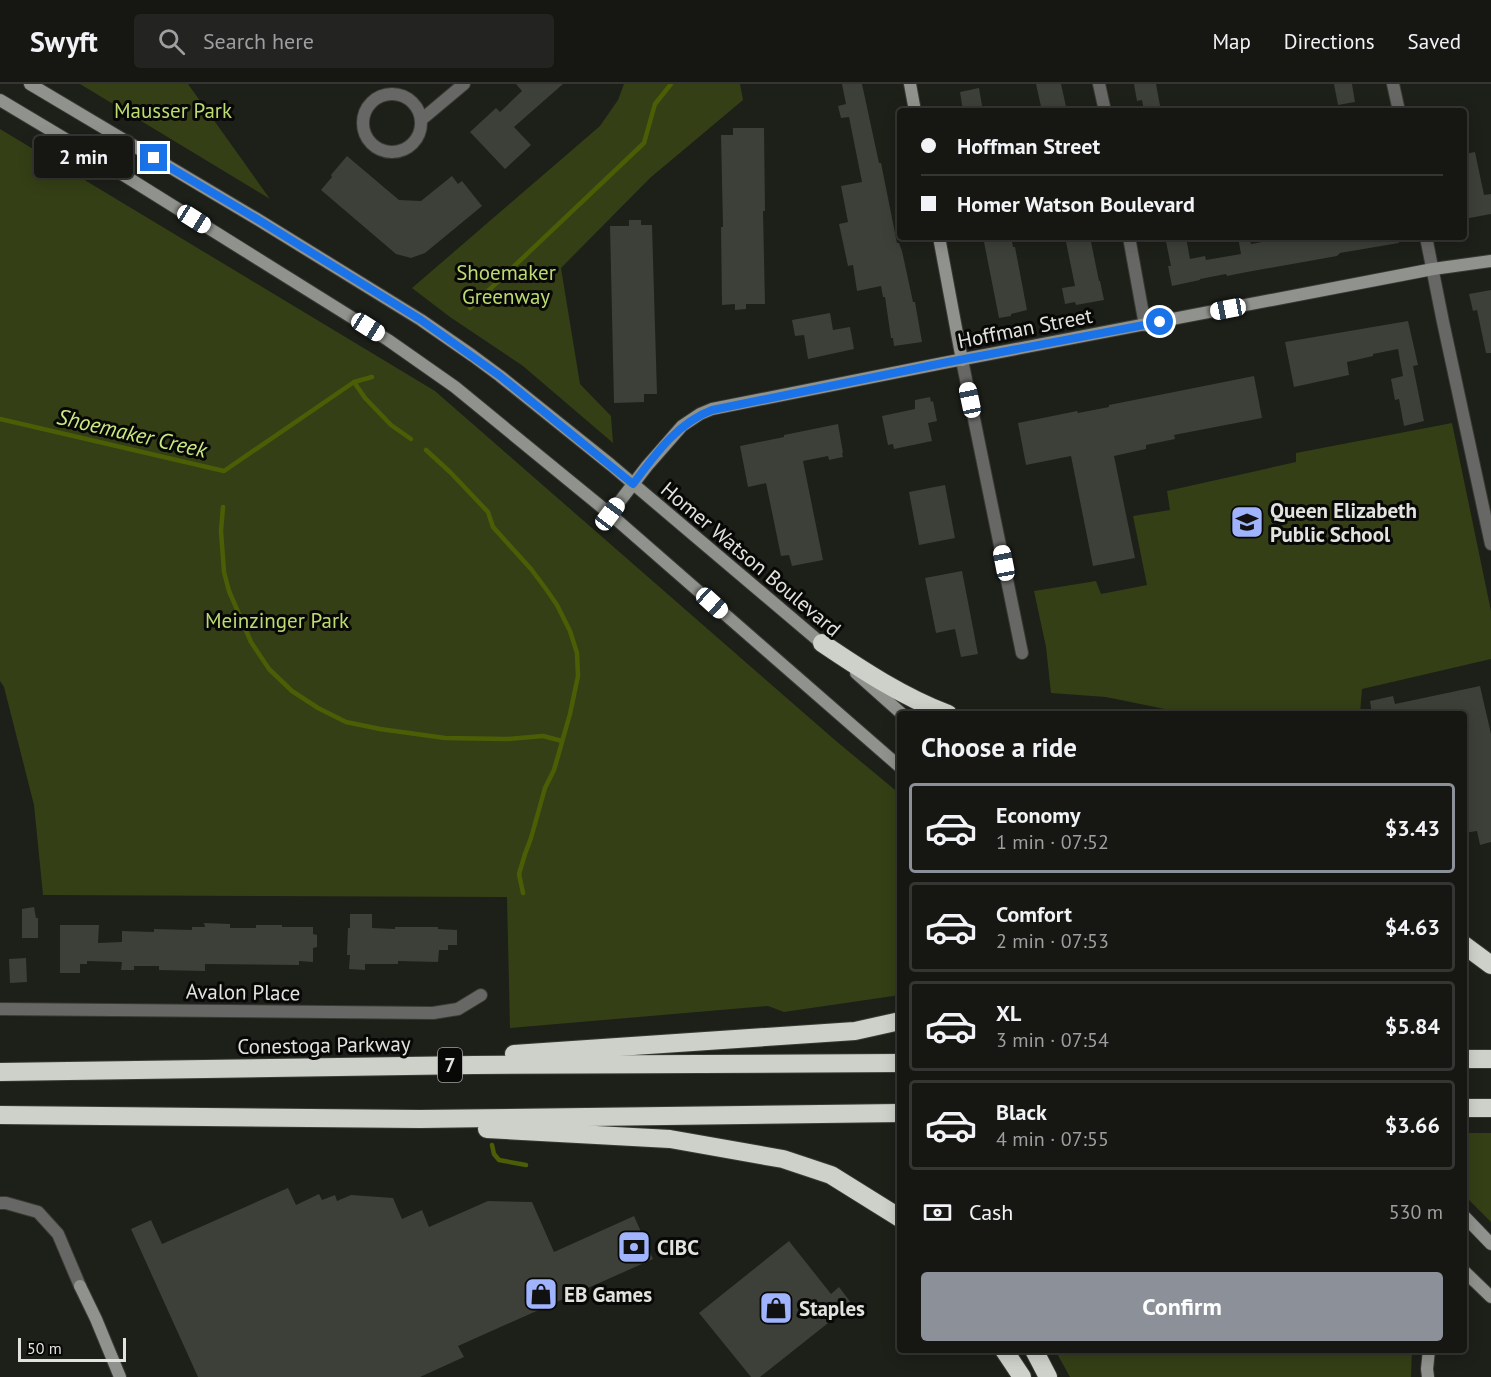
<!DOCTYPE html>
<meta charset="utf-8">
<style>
body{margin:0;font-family:"PT Sans",sans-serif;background:#232421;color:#f1f3f6;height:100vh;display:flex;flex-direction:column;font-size:22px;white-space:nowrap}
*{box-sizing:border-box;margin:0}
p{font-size:20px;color:#9e9fa0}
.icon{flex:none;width:33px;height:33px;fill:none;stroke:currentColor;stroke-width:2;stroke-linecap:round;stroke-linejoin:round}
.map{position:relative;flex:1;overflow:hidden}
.side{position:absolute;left:897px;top:627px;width:570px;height:642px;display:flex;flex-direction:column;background:#161713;border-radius:6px;box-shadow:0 3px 15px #0003,0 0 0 2px #353633}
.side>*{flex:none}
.guide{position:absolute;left:897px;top:24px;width:570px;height:132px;border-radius:6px;box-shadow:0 3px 15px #0003,0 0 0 2px #353633;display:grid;align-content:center;height:132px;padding:0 24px;background:#161713}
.scale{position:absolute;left:18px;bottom:15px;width:108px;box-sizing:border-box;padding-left:6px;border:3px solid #e2e3df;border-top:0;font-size:16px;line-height:21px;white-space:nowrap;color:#e2e3df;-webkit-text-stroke:4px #080806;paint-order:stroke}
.end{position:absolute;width:27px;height:27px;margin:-14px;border:8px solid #1a73e8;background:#fff;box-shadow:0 0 0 3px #fff}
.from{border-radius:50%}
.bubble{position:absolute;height:42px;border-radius:6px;background:#161713;box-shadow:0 3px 15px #0003,0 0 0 2px #353633;font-size:20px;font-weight:600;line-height:42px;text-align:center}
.car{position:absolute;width:18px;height:36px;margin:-18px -9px;border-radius:8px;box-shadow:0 0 4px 2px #0007;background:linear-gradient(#fff 24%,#345 0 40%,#fff 0 76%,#345 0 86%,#fff 0)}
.guide b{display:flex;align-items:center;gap:21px;height:57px;font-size:22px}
.guide b+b{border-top:2px solid #353633}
.guide i{width:15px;height:15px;background:#f1f3f6}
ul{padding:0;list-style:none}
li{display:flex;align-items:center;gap:18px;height:90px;margin:0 12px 9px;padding:0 12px;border:3px solid #353633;border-radius:6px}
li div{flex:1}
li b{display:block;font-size:22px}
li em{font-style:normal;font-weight:600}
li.on{border-color:#8c9099}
li>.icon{width:54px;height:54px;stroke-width:1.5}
h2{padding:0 24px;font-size:27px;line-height:72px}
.pay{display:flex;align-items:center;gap:15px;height:66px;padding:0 24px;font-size:22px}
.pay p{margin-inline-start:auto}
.action{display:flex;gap:12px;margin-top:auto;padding:12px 24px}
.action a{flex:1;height:69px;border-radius:6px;background:#8c9099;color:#fff;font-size:24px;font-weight:600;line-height:69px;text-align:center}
header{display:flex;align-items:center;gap:36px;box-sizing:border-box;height:84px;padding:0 30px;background:#161713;border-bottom:2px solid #353633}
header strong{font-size:28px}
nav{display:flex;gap:33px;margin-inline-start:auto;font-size:21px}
.search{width:420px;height:54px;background:#232421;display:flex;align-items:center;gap:15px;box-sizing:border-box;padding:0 21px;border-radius:6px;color:#9e9fa0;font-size:22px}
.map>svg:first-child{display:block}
</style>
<header>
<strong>Swyft</strong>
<div class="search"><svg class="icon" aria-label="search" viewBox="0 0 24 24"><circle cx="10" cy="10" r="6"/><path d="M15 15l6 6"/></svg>Search here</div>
<nav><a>Map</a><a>Directions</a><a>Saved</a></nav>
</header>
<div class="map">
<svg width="1491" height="1293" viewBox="0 0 1491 1293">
<rect width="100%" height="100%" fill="#1d1f19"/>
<g fill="#343f16">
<path d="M80,0H188L270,115Z"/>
<path d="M624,0H740L743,16L650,94L561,184L580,300L611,332L613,359L523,282L450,233L412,204L600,42L618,16Z"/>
<path d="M0,45L435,307L836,657L900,710V911L784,928L768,922L510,944L507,813L43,811L34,721L4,603L0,597Z"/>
<path d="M1452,339L1491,527V575L1362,605L1360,630H1189L1106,613L1051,609L1046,563L1034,507L1096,497L1101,510L1147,501L1133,432L1170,426L1167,407L1296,378V369Z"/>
<path d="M1464,1049H1491V1138L1464,1111Z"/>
<path d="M1055,1266H1412L1411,1293H1070Z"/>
</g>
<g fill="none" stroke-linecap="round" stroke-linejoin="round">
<g stroke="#4b5e06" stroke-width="4.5">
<path d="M470,224L644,59L655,20L671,0"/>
<path d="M354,298L365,314L391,341L411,355"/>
<path d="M0,335L224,387L354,298L372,293"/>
<path d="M426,366L450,388L488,428L493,443L531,485L546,505L557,521L570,547L577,569L578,592L570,630L554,686L545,704L531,754L525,770L519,790L523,809"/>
<path d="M223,423L221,447L224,488L229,507L251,558L269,585L292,607L318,624L346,638L380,645L445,654L507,655L543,652L562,657"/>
<path d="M492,1061L494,1070L499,1076L526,1081"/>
</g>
</g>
<g fill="#3d3f39">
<path d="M516,0H563L514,43L531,61L505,85L470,48L496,24L500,28L522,7Z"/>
<path d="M842,0H862L879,79H881L897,159H899L902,167L913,218H915L922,258L894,262L893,254H891L885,213H883L881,202L857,207L853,181L848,182L839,140L848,138L841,102L862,98L849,33L841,34L838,22L846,20Z"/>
<path d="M1036,0H1061L1067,27H1042Z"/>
<path d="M1134,0H1156L1161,27H1144L1142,16L1137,17Z"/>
<path d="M1334,0H1352L1355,18L1338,21Z"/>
<path d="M979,4L983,27H963L960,8Z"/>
<path d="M733,44H764L765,127H763L765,220H746V225L735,226V220L722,221L721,143H723L721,51H733Z"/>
<path d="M1475,68L1484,111L1491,110V130L1464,135V70Z"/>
<path d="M347,72L399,116L421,117L452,92L458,100L462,97L482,122L425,169L411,174L396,170L321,106L332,93L331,91Z"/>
<path d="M629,136H641V141H652L657,310H644V318L614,319L610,142H629Z"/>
<path d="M983,153H1011L1013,163H1015L1027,226L1011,230V232L999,234Z"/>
<path d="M1065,153H1090L1099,197H1100L1104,216L1076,221L1075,218L1065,220L1062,204L1075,202Z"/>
<path d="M1165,153H1186L1190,175L1205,172L1206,176L1241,170L1238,153H1249L1251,160L1274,156L1273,153H1398L1399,159L1340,169L1337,172L1247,188L1227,192L1226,190L1200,195V196L1172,202L1168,182H1171Z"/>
<path d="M1491,206V269H1486L1477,226L1473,227L1469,210Z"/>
<path d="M830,229L833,246L850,243L854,265L808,275L804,251L795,252L792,236Z"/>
<path d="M1408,237L1418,281L1413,282L1424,337L1404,342L1399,315L1395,316L1391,295L1403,292L1398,265L1373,270V272L1347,278L1349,291L1294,303L1285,258Z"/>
<path d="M1254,292L1262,334L1174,351L1175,355L1146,361V365L1114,372L1135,474L1093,482L1071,372L1026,381L1018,339L1077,327L1078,329L1109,323V321Z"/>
<path d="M930,313L931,318L933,317L937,337L928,339L932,357L894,365L893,360L888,361L882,332L915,325V316Z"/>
<path d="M838,340L843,369H842L843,373L829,376L828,372L803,377L823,476L792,482L789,471L781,472L766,399L748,403L740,362L784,353V351Z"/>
<path d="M945,401L955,454L919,461L909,408Z"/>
<path d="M962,487L978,570L961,573L955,545L936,549L925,494Z"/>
<path d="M1480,602L1491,650V758L1480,761L1477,747L1464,749V630H1372L1370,617L1393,612L1395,620Z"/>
<path d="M34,823L36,834H38V854H22V825Z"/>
<path d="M350,830H372V844L395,845V843H438V845L457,846V861H448V866H439L438,878L398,877V880H365V886L349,885L350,871H347L348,844H350Z"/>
<path d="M204,839L230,840V844H256V841H282V843H313V850L317,851V863L313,864V878L299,877V881L205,880V887L159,886V882H134V886H121L122,878L87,877V880H80V889H60V841H99L98,859L122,858V847L154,848V845L192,846V843H205Z"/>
<path d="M26,874L27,898L10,899L9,875Z"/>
<path d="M288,1104L296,1121L319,1110L322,1116L335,1111L337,1117L351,1111L393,1114L402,1135L422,1126L429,1143L488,1117L532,1118L554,1168L634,1132L653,1175L458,1262L464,1273L420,1293H198L131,1145L151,1136L162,1160Z"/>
<path d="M789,1157L831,1210L839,1203L852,1220L760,1293H751L699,1229Z"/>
</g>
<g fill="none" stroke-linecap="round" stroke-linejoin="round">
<g stroke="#393a35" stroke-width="14">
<g id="street">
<path d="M1099,0L1105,27"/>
<path d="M1393,0L1399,27"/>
<circle cx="392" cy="39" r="29"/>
<path d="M421,36L464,0"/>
<path d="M1129,153L1145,241"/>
<path d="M1426,153L1443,238L1491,460"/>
<path d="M962,276L1022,569"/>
<path d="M0,925L433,929L458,925L481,911"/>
<path d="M0,1119H6L38,1128L58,1150L80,1202"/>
</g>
</g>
<g stroke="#393a35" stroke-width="14">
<g id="secondary">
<path d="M30,0L257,135L421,236L473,272L500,292L611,381L827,564"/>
<path d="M910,0L915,27"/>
<path d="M0,16L77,62L388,256L455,303L610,430L900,683"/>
<path d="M939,153L962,276"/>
<path d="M610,430L647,382L682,342L700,330L712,325L943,279L1433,185L1491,177"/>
<path d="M856,589L902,630"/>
<path d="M1464,1132L1491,1160"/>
<path d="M1464,1187L1491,1213"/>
<path d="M80,1202L96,1235L120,1293"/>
<path d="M1428,1293L1427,1285L1429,1266"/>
</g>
</g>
<g stroke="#393a35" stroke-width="20">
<g id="highway">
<path d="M822,559C862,586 903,613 948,630"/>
<path d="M1464,861L1491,881"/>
<path d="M514,970L855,947L900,937"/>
<path d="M1464,975H1491"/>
<path d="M0,988L474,981L900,979"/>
<path d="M1464,1024H1491"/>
<path d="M0,1031L420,1035L900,1029"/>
<path d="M487,1045L670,1055L783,1075L831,1091L900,1134"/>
<path d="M1004,1266L1022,1293"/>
<path d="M1034,1266L1048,1293"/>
</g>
</g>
<use href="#street" stroke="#676865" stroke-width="12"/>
<use href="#secondary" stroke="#90928d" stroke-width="12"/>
<use href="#highway" stroke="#ced1c9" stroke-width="18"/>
</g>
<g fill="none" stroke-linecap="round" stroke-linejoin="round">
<path stroke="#1a73e8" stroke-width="8" d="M154,74L257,135L421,236L500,292L633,400C655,371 677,339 712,326L943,279L1160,238"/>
</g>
<defs>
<g id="school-square" transform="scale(1.725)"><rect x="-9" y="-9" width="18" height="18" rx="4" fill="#a0b3fd" stroke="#080806"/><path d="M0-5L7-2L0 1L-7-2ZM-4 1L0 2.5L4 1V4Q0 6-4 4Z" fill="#111"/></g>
<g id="bank-square" transform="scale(1.725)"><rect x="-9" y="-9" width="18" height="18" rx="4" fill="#a0b3fd" stroke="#080806"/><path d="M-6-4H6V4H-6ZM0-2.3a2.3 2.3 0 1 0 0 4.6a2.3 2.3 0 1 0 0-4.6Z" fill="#111"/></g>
<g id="shop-square" transform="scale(1.725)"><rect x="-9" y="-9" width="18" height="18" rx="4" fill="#a0b3fd" stroke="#080806"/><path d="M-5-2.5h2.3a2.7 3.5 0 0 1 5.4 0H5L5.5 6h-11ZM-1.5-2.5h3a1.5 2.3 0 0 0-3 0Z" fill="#111"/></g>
</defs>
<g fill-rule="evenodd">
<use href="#school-square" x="1247" y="438"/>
<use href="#bank-square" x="634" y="1163"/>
<use href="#shop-square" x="541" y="1210"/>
<use href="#shop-square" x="776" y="1224"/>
</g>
<g text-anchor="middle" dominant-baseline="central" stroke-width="6" stroke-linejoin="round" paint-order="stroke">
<rect fill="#080806" stroke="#a1a19e" stroke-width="1.5" x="438" y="964" width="24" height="34" rx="4.5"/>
<g font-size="20" font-weight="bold" fill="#e2e3df">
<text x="450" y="981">7</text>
</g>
<g font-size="21" fill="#bcdb71" stroke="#080806">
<text x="173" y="26">Mausser Park</text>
<text x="506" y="188">Shoemaker<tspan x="506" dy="24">Greenway</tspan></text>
<text x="277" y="536">Meinzinger Park</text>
</g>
<g font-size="21" fill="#e2e3df" stroke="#080806">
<text transform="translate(1025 244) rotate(-11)">Hoffman Street</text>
<text transform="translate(751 475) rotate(40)">Homer Watson Boulevard</text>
<text transform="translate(243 908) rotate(1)">Avalon Place</text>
<text transform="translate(324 961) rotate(-1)">Conestoga Parkway</text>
</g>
<g font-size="21" font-weight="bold" fill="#e2e3df" stroke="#080806" text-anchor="start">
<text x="1270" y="426">Queen Elizabeth<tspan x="1270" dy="24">Public School</tspan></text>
<text x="657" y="1163">CIBC</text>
<text x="564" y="1210">EB Games</text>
<text x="799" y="1224">Staples</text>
</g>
<g font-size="22" font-style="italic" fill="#cbea80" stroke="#080806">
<text transform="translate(132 349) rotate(13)">Shoemaker Creek</text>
</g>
</g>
</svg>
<div class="scale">50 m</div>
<i class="end from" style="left:1160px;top:238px"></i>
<i class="end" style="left:154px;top:74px"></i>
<div class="bubble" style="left:34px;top:52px;width:99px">2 min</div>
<i class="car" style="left:194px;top:135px;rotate:122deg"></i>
<i class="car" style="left:1228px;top:225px;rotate:259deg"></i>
<i class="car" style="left:368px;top:243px;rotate:122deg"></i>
<i class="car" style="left:970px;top:316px;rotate:348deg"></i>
<i class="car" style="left:610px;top:430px;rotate:37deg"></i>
<i class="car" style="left:1004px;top:479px;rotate:349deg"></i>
<i class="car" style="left:712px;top:519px;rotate:132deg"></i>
<div class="guide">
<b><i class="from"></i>Hoffman Street</b>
<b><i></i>Homer Watson Boulevard</b>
</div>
<section class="side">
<h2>Choose a ride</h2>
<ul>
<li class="on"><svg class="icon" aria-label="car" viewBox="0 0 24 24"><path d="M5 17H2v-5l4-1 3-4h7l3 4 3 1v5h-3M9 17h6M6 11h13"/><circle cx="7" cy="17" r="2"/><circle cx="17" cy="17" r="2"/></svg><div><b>Economy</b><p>1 min · 07:52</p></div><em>$3.43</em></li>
<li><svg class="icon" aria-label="car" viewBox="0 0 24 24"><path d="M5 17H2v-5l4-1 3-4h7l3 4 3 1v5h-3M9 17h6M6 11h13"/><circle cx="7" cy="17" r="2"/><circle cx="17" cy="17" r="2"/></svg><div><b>Comfort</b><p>2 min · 07:53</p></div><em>$4.63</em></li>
<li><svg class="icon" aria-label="car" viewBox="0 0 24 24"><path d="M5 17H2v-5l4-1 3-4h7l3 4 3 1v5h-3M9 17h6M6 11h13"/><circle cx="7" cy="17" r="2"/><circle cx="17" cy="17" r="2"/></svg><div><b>XL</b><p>3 min · 07:54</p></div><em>$5.84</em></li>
<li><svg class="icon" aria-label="car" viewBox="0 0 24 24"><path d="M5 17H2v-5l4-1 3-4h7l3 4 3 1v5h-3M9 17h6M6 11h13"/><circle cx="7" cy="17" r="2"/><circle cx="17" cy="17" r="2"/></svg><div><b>Black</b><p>4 min · 07:55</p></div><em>$3.66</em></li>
</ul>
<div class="pay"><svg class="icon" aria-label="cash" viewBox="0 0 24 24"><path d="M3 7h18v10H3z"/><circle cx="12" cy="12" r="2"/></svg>Cash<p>530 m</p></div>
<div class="action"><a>Confirm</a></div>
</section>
</div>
